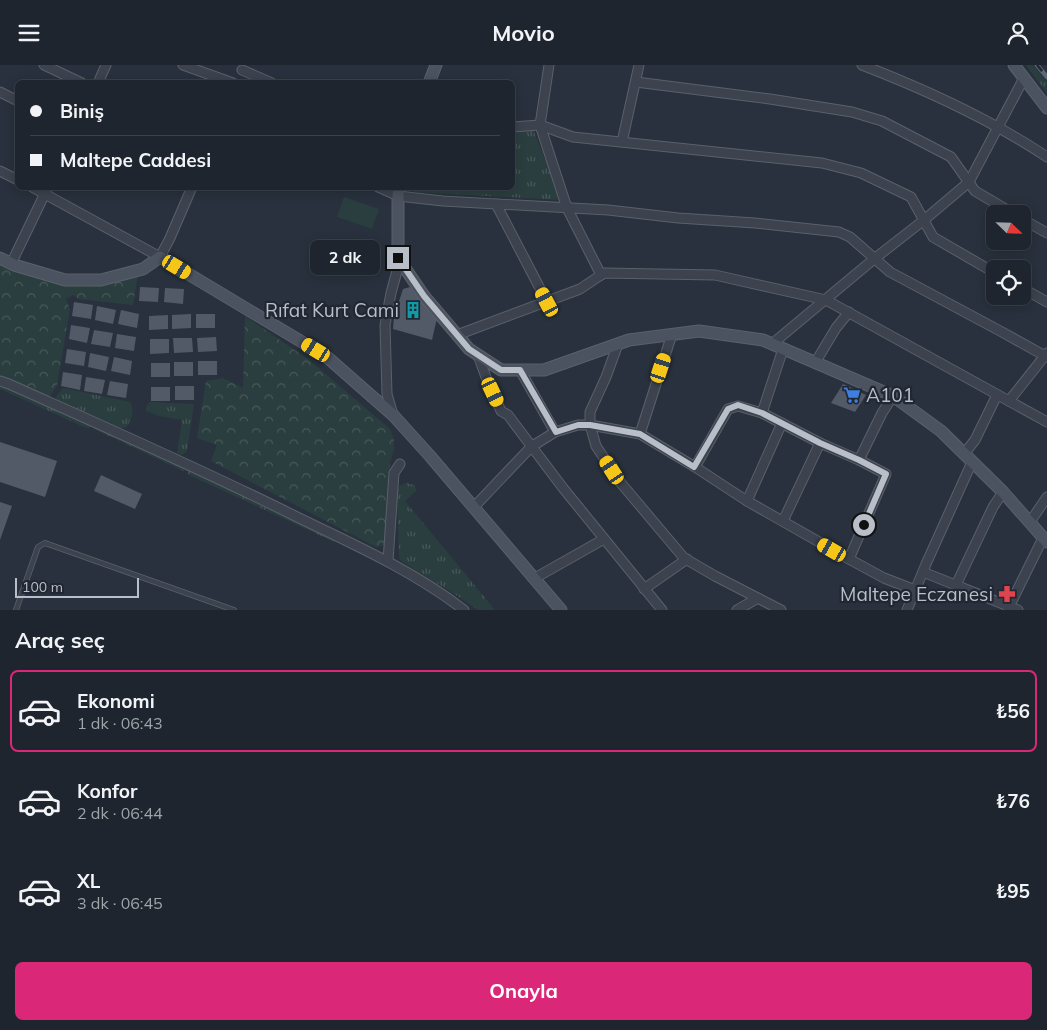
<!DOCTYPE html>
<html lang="tr">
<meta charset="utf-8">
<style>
body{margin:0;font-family:Mulish,sans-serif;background:#262d36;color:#f1f3f6;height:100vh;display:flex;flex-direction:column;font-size:19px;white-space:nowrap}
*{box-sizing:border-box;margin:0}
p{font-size:16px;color:#a1a5aa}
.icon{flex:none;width:28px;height:28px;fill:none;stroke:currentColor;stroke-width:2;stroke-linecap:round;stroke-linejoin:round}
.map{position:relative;height:545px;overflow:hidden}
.drawer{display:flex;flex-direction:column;background:#1e252e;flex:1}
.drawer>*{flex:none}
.guide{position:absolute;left:15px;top:15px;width:500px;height:110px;border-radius:8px;box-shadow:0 2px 12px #0003,0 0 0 1px #3c424a;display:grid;align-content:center;height:110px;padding:0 15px;background:#1e252e}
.needle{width:32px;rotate:113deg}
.buttons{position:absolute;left:986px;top:140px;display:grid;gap:10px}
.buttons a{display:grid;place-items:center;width:45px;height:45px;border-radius:8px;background:#1e252e;box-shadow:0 2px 12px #0003,0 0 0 1px #3c424a;font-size:25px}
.scale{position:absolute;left:15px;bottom:12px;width:124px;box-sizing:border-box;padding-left:5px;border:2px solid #b8bfc8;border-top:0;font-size:14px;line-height:18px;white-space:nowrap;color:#b8bfc8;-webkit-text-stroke:4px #212833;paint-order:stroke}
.end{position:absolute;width:22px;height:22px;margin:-11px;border:6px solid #b8bfc8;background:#111;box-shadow:0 0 0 2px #111}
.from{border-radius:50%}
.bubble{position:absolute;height:35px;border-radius:8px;background:#1e252e;box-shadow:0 2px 12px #0003,0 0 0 1px #3c424a;font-size:16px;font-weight:700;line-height:35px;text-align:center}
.car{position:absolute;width:15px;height:30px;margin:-15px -8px;border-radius:6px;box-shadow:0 0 4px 1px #0007;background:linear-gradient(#f5c518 24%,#345 0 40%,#f5c518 0 76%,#345 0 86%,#f5c518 0)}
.guide b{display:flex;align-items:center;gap:18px;height:48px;font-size:19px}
.guide b+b{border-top:1px solid #3c424a}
.guide i{width:12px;height:12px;background:#f1f3f6}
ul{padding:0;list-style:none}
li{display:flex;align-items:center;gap:15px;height:82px;margin:0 10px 8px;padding:0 5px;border:2px solid transparent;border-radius:8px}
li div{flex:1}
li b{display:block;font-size:19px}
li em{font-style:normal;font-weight:700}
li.on{border-color:#db2777}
li>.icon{width:45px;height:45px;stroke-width:1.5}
h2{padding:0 15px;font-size:22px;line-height:60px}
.cta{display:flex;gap:10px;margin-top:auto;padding:10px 15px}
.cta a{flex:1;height:58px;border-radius:8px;background:#db2777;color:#fff;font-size:20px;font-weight:700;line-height:58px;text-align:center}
header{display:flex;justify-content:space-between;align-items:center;height:65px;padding:0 15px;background:#1e252e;font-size:22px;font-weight:700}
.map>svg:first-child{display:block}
</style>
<header><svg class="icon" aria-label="menu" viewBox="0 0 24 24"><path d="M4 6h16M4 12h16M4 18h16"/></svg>Movio<svg class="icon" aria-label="person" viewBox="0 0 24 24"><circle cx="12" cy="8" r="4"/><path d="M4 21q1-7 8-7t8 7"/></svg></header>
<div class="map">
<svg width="1047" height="545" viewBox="0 0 1047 545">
<defs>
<pattern id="grass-tufts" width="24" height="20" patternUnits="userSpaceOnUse" patternTransform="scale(1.25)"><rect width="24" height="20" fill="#2b3e3f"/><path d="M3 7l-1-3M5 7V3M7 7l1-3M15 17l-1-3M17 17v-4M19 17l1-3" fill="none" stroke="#485859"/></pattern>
<pattern id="forest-crowns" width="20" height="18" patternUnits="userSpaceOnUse" patternTransform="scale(1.25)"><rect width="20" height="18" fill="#2b3e3f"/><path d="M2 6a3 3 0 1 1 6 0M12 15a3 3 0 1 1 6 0" fill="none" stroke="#485859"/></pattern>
</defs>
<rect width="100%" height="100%" fill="#28313d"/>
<g fill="url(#grass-tufts)">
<path d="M1026,0H1033L1047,17V28Z"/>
<path d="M533,64L561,135L414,127L415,122H512L513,67Z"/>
<path d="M0,318L92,359L90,363L84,362L0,324Z"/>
<path d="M63,323L130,337C135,347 132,352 127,362L120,363L57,335L56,332Z"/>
<path d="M151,337L194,339L187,386L182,390L177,389L182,355L159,351L146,346C146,342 147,338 151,337Z"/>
<path d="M95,359L186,402L183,406L94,364V362Z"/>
<path d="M189,404L335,475L334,477L187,409Z"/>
<path d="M407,418L414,420L417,425L405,436L495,545H478L456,530L401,496L399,493L397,425L401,420Z"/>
</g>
<g fill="url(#forest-crowns)">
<path d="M0,198L31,211L63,219L138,210L133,240L78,234L73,230L66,234L70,244L57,320L50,331L0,311Z"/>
<path d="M245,251L308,294L390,364L394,375V385L390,397L388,466L384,480L376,482L211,396L217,380L197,373L206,316L223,313L243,323Z"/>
</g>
<path fill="#2b3e3f" d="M344,132L379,144L372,164L337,152Z"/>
<g fill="#525a68">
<path d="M140,222L159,223L158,237L139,236Z"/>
<path d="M410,222L422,238L437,253L432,275L393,264L394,252L403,224Z"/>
<path d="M165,223L184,224L183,239L164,237Z"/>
<path d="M74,237L93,240L91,254L72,251Z"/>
<path d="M97,241L116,245L113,259L95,255Z"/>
<path d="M121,245L139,249L137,263L118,259Z"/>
<path d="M191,249V263L172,264V250Z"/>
<rect x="196" y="249" width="19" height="14"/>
<path d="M168,250V264L149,265V251Z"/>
<path d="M71,260L90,263L87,278L69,274Z"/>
<path d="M94,265L113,268L110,282L91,279Z"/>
<path d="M117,269L136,272L134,286L115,283Z"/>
<path d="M216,272L217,286L198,287L197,273Z"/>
<path d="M173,273H192L193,287L174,288Z"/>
<path d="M150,274H169V288L150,289Z"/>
<path d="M67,284L86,287L84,301L65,298Z"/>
<path d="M90,288L109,292L106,306L88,302Z"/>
<path d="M114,292L132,296L130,310L111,306Z"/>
<rect x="198" y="296" width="19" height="14"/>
<rect x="174" y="297" width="19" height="14"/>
<rect x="151" y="298" width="19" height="14"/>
<path d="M63,307L82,310L80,325L61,321Z"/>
<path d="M86,312L105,315L102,329L84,326Z"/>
<path d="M110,316L128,319L126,333L107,330Z"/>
<path d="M843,319L866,330L855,347L831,338Z"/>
<rect x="175" y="321" width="19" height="14"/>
<rect x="151" y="322" width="19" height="14"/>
<path d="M0,377L57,396L45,432L0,417Z"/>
<path d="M101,410L142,429L135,444L94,426Z"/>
<path d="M0,437L12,441L0,475Z"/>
</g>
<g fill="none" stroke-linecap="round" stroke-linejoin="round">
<g stroke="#5a616b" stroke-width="6">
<path id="lane" d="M16,545L38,482L45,478L234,545"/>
</g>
<g stroke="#5a616b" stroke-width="11">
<g id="street">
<path d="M44,0L82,18"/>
<path d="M183,0L233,18"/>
<path d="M549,0L540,60L567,143L601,210"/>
<path d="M862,0C927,25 990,54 1047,92"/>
<path d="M242,5L272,18"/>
<path d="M636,17L770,34L852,47L882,56L951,92L975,126L1014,149"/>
<path d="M98,18L106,0"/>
<path d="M0,27L18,36"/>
<path d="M512,62L540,60L573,72L822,98L861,108L911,132L933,172L995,208"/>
<path d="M622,77L639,0"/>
<path d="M0,106L18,115"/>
<path d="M32,122L160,192L170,173L192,122"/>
<path d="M378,122L398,131L443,136L608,145L678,153L755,158L839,167L850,172L890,207L1002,267L1047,292"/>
<path d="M496,139L547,237"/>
<path d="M1022,154L1047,168"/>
<path d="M11,199L48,122"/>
<path d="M1022,223L1047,237"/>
<path d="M457,270L580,224L604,208L715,210L826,235L1047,357"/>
<path d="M618,279L606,312L590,347V360L596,381L620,417L684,493L715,511L781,545"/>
<path d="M772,279L874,194L924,155L969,117L1024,13"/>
<path d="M478,290L487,315L501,346L508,350L563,423L662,545"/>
<path d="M815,298L836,263L849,247"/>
<path d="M520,305L555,367"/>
<path d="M0,316L9,319C105,362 201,404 295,451C353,479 412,505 464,545"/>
<path d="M1009,336L1047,288"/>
<path d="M762,348L783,284"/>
<path d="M393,350L387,329L385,260L391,228L400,195"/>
<path d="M640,369L672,269"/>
<path d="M964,389L975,375L997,330"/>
<path d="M859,395L882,348L893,331"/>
<path d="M695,402L728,344L738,341L762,348L820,378L859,395L886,409L849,494"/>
<path d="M747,436L782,358"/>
<path d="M474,442L531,382L555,367L578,360H590L640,369L695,402L747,436L849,494L884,513L915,525"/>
<path d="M783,456L820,378"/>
<path d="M1030,457L1047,432"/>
<path d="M388,496L394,408L400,399"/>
<path d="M923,507L1018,545"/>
<path d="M535,513L604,474"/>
<path d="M956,520L993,442L1003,427"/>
<path d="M644,524L687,494"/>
<path d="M1008,544L1043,473"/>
<path d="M737,545L758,533"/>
<path d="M907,545L926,499L972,397"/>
</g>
</g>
<g stroke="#5a616b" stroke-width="13">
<g id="secondary">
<path d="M1014,0L1047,43"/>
<path d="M429,18L436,0"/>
<path d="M399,122L398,131V193L424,231L469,284L501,305H544L629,275L699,266L763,275L893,331L941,366L1003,427L1047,477"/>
<path d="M0,193L14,200L65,215H101L143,204L160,192L327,292L393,350L430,391L561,545"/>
</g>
</g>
<use href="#lane" stroke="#3c434e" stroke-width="4.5"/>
<use href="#street" stroke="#3c434e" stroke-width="9"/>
<use href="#secondary" stroke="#4b5360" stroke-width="11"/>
<g stroke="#5f6774" stroke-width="4.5">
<path id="rail" d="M1037,0L1047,12"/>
</g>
<use href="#rail" stroke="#212833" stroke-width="2.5" stroke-dasharray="8" stroke-linecap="butt"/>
</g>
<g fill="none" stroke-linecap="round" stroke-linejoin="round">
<path stroke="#b8bfc8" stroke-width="6" d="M398,193L424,231L469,284L501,305H520L556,367L578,360H590L640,369L694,402L728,344L738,340L762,348L820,378L859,395L886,409L864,460"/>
</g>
<defs>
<g id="building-bare" transform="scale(1.35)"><path d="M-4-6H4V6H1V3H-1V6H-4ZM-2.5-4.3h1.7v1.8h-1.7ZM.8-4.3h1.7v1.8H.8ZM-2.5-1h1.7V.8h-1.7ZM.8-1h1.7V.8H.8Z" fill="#0f9aa8" stroke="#212833" stroke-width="2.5" paint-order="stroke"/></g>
<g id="supermarket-bare" transform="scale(1.35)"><path d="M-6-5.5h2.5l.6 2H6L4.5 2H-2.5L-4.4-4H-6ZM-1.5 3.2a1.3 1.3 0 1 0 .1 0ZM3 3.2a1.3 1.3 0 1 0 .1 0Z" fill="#3f7fe0" stroke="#212833" stroke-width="2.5" paint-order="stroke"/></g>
<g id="pharmacy-bare" transform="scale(1.35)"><path d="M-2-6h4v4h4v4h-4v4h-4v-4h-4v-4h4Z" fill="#e0444e" stroke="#212833" stroke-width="2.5" paint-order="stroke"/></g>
</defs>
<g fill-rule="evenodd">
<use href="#building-bare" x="413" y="245"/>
<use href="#supermarket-bare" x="852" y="330"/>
<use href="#pharmacy-bare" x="1007" y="529"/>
</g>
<g text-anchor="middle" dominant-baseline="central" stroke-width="4.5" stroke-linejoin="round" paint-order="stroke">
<g font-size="19" fill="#b8bfc8" stroke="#212833" text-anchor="end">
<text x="399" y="245">Rıfat Kurt Cami</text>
<text x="866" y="330" text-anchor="start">A101</text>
<text x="993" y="529">Maltepe Eczanesi</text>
</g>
</g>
</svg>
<div class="buttons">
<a><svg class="needle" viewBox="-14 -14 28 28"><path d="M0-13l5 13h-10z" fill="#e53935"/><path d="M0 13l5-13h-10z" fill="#a1a5aa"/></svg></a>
<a><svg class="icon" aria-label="locate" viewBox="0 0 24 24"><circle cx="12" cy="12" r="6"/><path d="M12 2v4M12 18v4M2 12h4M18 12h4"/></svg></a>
</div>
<div class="scale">100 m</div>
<i class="end from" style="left:864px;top:460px"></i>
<i class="end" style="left:398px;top:193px"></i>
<div class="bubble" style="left:310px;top:175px;width:70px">2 dk</div>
<i class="car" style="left:177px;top:202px;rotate:121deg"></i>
<i class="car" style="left:547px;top:237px;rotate:332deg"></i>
<i class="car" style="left:316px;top:285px;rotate:301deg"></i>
<i class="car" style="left:661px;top:303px;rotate:18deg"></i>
<i class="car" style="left:493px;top:327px;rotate:155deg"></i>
<i class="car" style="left:612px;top:405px;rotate:327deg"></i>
<i class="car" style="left:832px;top:485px;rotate:300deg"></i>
<div class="guide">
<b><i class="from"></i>Biniş</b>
<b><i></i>Maltepe Caddesi</b>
</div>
</div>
<section class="drawer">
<h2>Araç seç</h2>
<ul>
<li class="on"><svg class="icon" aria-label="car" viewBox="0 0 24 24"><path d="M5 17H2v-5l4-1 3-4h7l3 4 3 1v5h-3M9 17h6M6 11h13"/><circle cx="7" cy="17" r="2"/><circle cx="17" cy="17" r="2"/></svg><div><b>Ekonomi</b><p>1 dk · 06:43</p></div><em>₺56</em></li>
<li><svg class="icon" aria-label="car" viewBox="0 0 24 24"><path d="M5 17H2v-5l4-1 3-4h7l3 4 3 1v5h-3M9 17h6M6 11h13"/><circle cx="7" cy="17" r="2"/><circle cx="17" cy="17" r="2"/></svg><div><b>Konfor</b><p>2 dk · 06:44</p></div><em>₺76</em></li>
<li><svg class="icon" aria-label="car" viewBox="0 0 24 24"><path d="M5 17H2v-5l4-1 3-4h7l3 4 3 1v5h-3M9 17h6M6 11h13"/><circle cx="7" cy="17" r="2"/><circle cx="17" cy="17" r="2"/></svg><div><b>XL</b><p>3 dk · 06:45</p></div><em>₺95</em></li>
</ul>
<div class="cta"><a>Onayla</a></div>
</section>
